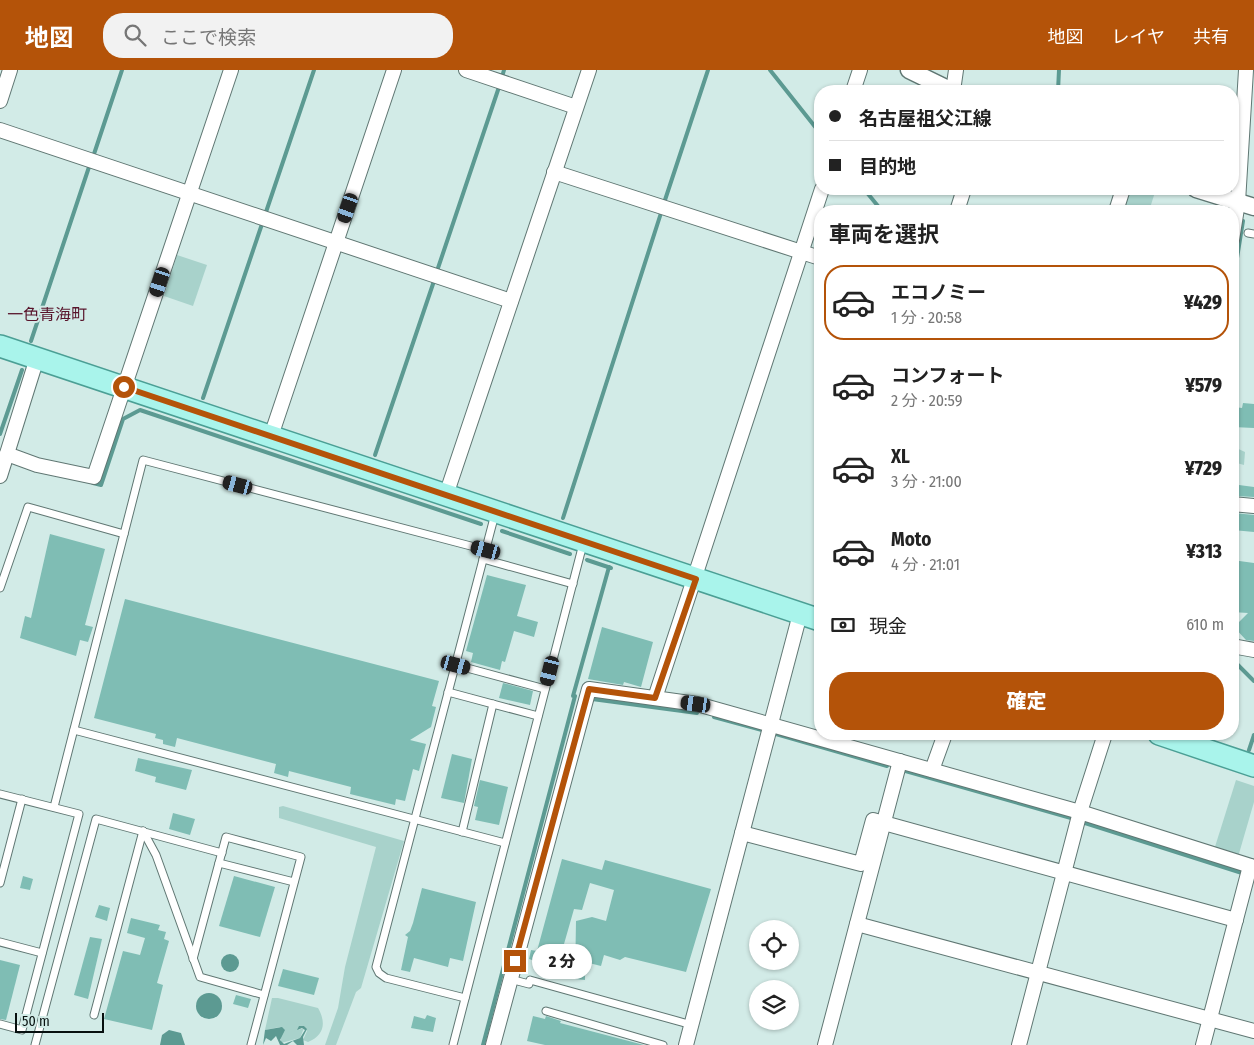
<!DOCTYPE html>
<html lang="ja">
<meta charset="utf-8">
<style>
body{margin:0;font-family:"Fira Sans Condensed","Noto Sans JP",sans-serif;background:#f2f2f2;color:#222;height:100vh;display:flex;flex-direction:column;font-size:19px;white-space:nowrap}
*{box-sizing:border-box;margin:0}
p{font-size:16px;color:#767676}
.icon{flex:none;width:28px;height:28px;fill:none;stroke:currentColor;stroke-width:2;stroke-linecap:round;stroke-linejoin:round}
.map{position:relative;flex:1;overflow:hidden}
.panel{position:absolute;left:814px;top:135px;width:425px;height:535px;display:flex;flex-direction:column;background:#fff;border-radius:20px;box-shadow:0 1px 4px #0004}
.panel>*{flex:none}
.guide{position:absolute;left:814px;top:15px;width:425px;height:110px;border-radius:20px;box-shadow:0 1px 4px #0004;display:grid;align-content:center;height:110px;padding:0 15px;background:#fff}
.fabs{position:absolute;left:749px;top:850px;display:grid;gap:10px}
.fabs a{display:grid;place-items:center;width:50px;height:50px;border-radius:50%;background:#fff;box-shadow:0 1px 4px #0004;font-size:25px}
.scale{position:absolute;left:15px;bottom:12px;width:89px;box-sizing:border-box;padding-left:5px;border:2px solid #07100f;border-top:0;font-size:14px;line-height:18px;white-space:nowrap;color:#07100f;-webkit-text-stroke:4px #d2ebe7;paint-order:stroke}
.end{position:absolute;width:22px;height:22px;margin:-11px;border:6px solid #b45309;background:#fff;box-shadow:0 0 0 2px #fff}
.from{border-radius:50%}
.bubble{position:absolute;height:35px;border-radius:18px;background:#fff;box-shadow:0 1px 4px #0004;font-size:16px;font-weight:800;line-height:35px;text-align:center}
.car{position:absolute;width:15px;height:30px;margin:-15px -8px;border-radius:6px;box-shadow:0 0 4px 1px #0007;background:linear-gradient(#222 24%,#8ab4d8 0 40%,#222 0 76%,#8ab4d8 0 86%,#222 0)}
.guide b{display:flex;align-items:center;gap:18px;height:48px;font-size:19px}
.guide b+b{border-top:1px solid #e0e0e0}
.guide i{width:12px;height:12px;background:#222}
ul{padding:0;list-style:none}
li{display:flex;align-items:center;gap:15px;height:75px;margin:0 10px 8px;padding:0 5px;border:2px solid transparent;border-radius:20px}
li div{flex:1}
li b{display:block;font-size:19px}
li em{font-style:normal;font-weight:800}
li.current{border-color:#b45309}
li>.icon{width:45px;height:45px;stroke-width:1.5}
h2{padding:0 15px;font-size:22px;line-height:60px}
.pay{display:flex;align-items:center;gap:12px;height:55px;padding:0 15px;font-size:19px}
.pay p{margin-inline-start:auto}
.cta{display:flex;gap:10px;margin-top:auto;padding:10px 15px}
.cta a{flex:1;height:58px;border-radius:20px;background:#b45309;color:#fff;font-size:20px;font-weight:800;line-height:58px;text-align:center}
header{display:flex;align-items:center;gap:30px;box-sizing:border-box;height:70px;padding:0 25px;background:#b45309;color:#fff}
header strong{font-size:24px}
nav{display:flex;gap:28px;margin-inline-start:auto;font-size:18px}
.search{width:350px;height:45px;background:#f2f2f2;display:flex;align-items:center;gap:12px;box-sizing:border-box;padding:0 18px;border-radius:20px;color:#767676;font-size:19px}
.map>svg:first-child{display:block}
</style>
<header>
<strong>地図</strong>
<div class="search"><svg class="icon" aria-label="search" viewBox="0 0 24 24"><circle cx="10" cy="10" r="6"/><path d="M15 15l6 6"/></svg>ここで検索</div>
<nav><a>地図</a><a>レイヤ</a><a>共有</a></nav>
</header>
<div class="map">
<svg width="1254" height="975" viewBox="0 0 1254 975">
<rect width="100%" height="100%" fill="#d2ebe7"/>
<g fill="#a8d2cb">
<path d="M1128,119H1156L1149,141H1120Z"/>
<path d="M177,185L207,195L193,236L164,226Z"/>
<path d="M1232,376L1245,382L1244,395L1233,392Z"/>
<path d="M1236,710L1254,716V732L1238,787L1214,780Z"/>
<path d="M283,736L404,771L361,918L356,922L336,975H325L338,938L345,897L376,777L279,748V737Z"/>
<path d="M272,928H278L318,938C326,952 325,965 308,972L303,970L307,961L304,956L298,960L304,958L300,968L281,973L280,957L265,960Z"/>
</g>
<g fill="#5c9a92">
<circle cx="230" cy="893" r="9"/>
<circle cx="209" cy="936" r="13"/>
<path d="M299,956H304L307,959L303,967L304,975H297L293,971L287,975H280L276,966L271,971L266,968L263,975L265,960L282,957L285,960L280,970L284,974L300,968L305,960L302,958L297,960Z"/>
<path d="M169,960L181,963L185,975H160L162,965Z"/>
</g>
<g fill="none" stroke-linecap="round" stroke-linejoin="round">
<g stroke="#5c9a92" stroke-width="4">
<path d="M770,0L820,63"/>
<path d="M502,7L504,0"/>
<path d="M1058,21L1059,0"/>
<path d="M94,84L122,0"/>
<path d="M864,119L882,141"/>
<path d="M664,133L708,0"/>
<path d="M266,142L314,0"/>
<path d="M437,201L499,17"/>
<path d="M1232,219L1243,151"/>
<path d="M31,271L89,97"/>
<path d="M203,328L262,154"/>
<path d="M0,364L22,300"/>
<path d="M375,385L434,211"/>
<path d="M93,413L101,415L123,349L140,340L481,454"/>
<path d="M563,448L661,143"/>
<path d="M502,461L570,484"/>
<path d="M587,490L611,498"/>
<path d="M1232,589L1254,611"/>
<path d="M592,629L697,643"/>
<path d="M714,647L762,660"/>
<path d="M776,664L887,696"/>
<path d="M1249,680L1254,665"/>
<path d="M902,700L1071,748"/>
<path d="M1085,753L1242,803V805"/>
<path d="M483,975L575,626H573L609,497"/>
</g>
</g>
<g fill="#7fbdb4">
<path d="M1243,333L1254,334V358L1233,357L1234,337L1242,338Z"/>
<path d="M1239,415L1254,417V427L1237,426Z"/>
<path d="M1234,443L1254,445V462L1233,460Z"/>
<path d="M50,464L105,479L85,555L93,557L88,572L80,570L76,586L20,568L25,546L31,548Z"/>
<path d="M1232,490L1254,493V571L1246,570L1234,557L1248,543L1232,542Z"/>
<path d="M487,505L526,515L517,546L538,552L534,567L514,561L505,592L502,591L500,600L471,592L473,583L466,581Z"/>
<path d="M125,529L439,611L432,636L436,637L431,657L410,670L426,674L419,701L413,699L405,731L396,729L395,735L350,724L351,717L289,701L288,707L274,703L276,694L177,668L175,677L163,674V670L155,668L156,664L94,648Z"/>
<path d="M602,557L653,572L641,617L624,612L623,615L588,609Z"/>
<path d="M503,613L533,621L530,635L499,628Z"/>
<path d="M452,684L472,689L464,733L441,728Z"/>
<path d="M138,688L192,700L186,720L155,712L156,707L135,701Z"/>
<path d="M480,710L508,717L499,755L475,750L478,737L474,736Z"/>
<path d="M173,743L195,749L190,765L169,759Z"/>
<path d="M562,789L602,800L605,790L711,819L686,902L625,887L620,890L604,885L601,896L585,892V910L575,909L576,851L592,847L606,851L614,820L590,813L582,840L574,839L556,902L543,898L544,894L529,889L531,880L537,881Z"/>
<path d="M23,806L33,809L30,820L20,818Z"/>
<path d="M234,806L275,817L260,867L219,856Z"/>
<path d="M422,818L476,832L463,891L450,888L448,897L414,888L410,902L401,900L408,867L405,865L410,861L413,853Z"/>
<path d="M99,835L110,838L107,851L95,847Z"/>
<path d="M131,848L160,855L158,860L166,862L164,869L169,871L157,913L163,915L152,960L104,949L123,881L140,885L145,868L127,863Z"/>
<path d="M90,867L102,869L88,929L74,925Z"/>
<path d="M0,890L20,895L6,950L0,949Z"/>
<path d="M283,899L319,908L314,925L278,916Z"/>
<path d="M236,925L251,929L248,938L233,934Z"/>
<path d="M427,945L436,948L433,962L411,958L414,946L425,949Z"/>
<path d="M533,946L545,949L546,946L561,951L560,953L644,975H545L527,971Z"/>
</g>
<g fill="none" stroke-linecap="round" stroke-linejoin="round">
<g stroke="#607773" stroke-width="9">
<g id="service">
<path d="M1248,163L1254,164"/>
<path d="M483,489L573,514"/>
<path d="M0,518L28,437L124,464"/>
<path d="M456,595L545,619"/>
<path d="M448,622L538,646"/>
<path d="M74,660L505,773"/>
<path d="M0,724L79,744L22,960L0,954"/>
<path d="M54,737L143,390L486,480"/>
<path d="M143,761L156,785L200,907L264,925"/>
<path d="M462,762L493,634"/>
<path d="M219,793L294,812"/>
<path d="M0,813L22,729"/>
<path d="M0,872L42,883"/>
<path d="M193,889L226,767L301,787L251,975"/>
<path d="M510,909L529,914L530,910L692,955"/>
<path d="M465,928L386,908L379,903L376,897L495,444"/>
<path d="M546,941L663,975"/>
<path d="M94,945L143,761"/>
<path d="M35,975L96,749L222,783"/>
<path d="M453,975L583,474"/>
</g>
</g>
<g stroke="#607773" stroke-width="16">
<g id="minor">
<path d="M466,0L576,37"/>
<path d="M853,21L860,0"/>
<path d="M953,21L956,0"/>
<path d="M0,31L10,0"/>
<path d="M0,60L511,231"/>
<path d="M554,102L820,188"/>
<path d="M957,141L964,119"/>
<path d="M1116,141L1123,119"/>
<path d="M1232,170L1238,132L1246,0"/>
<path d="M271,366L394,0"/>
<path d="M7,384L37,395L94,407L231,0"/>
<path d="M0,406L37,288"/>
<path d="M446,425L589,0"/>
<path d="M1232,434L1254,436"/>
<path d="M1232,576L1254,580"/>
<path d="M655,628L822,119"/>
<path d="M932,700L945,664"/>
<path d="M742,763L861,794L873,750L1236,850"/>
<path d="M857,854L1254,961"/>
<path d="M493,975L589,619L697,634L1080,742L1254,797"/>
<path d="M686,975L800,544"/>
<path d="M825,975L900,691"/>
<path d="M1019,975L1080,742L1105,664"/>
<path d="M1203,975L1250,796"/>
</g>
</g>
<g stroke="#607773" stroke-width="19">
<g id="tertiary">
<path d="M909,0L952,21"/>
<path d="M1196,119L1254,137"/>
</g>
</g>
<g stroke="#4b9f95" stroke-width="24">
<g id="primary">
<path d="M0,276L820,550"/>
<path d="M1159,664L1254,696"/>
</g>
</g>
<use href="#service" stroke="#fff" stroke-width="7"/>
<use href="#minor" stroke="#fff" stroke-width="14"/>
<use href="#tertiary" stroke="#fff" stroke-width="16"/>
<use href="#primary" stroke="#a9f4eb" stroke-width="21"/>
</g>
<g fill="none" stroke-linecap="round" stroke-linejoin="round">
<path stroke="#b45309" stroke-width="6" d="M124,317L696,509L655,628L589,619L515,891"/>
</g>
<g text-anchor="middle" dominant-baseline="central" stroke-width="4" stroke-linejoin="round" paint-order="stroke">
<g font-size="16" fill="#58142b" stroke="#d2ebe7">
<text x="47" y="244">一色青海町</text>
</g>
</g>
</svg>
<div class="fabs">
<a><svg class="icon" aria-label="locate" viewBox="0 0 24 24"><circle cx="12" cy="12" r="6"/><path d="M12 2v4M12 18v4M2 12h4M18 12h4"/></svg></a>
<a><svg class="icon" aria-label="layers" viewBox="0 0 24 24"><path d="M12 4l9 5-9 5-9-5zM3 14l9 5 9-5"/></svg></a>
</div>
<div class="scale">50 m</div>
<i class="end from" style="left:124px;top:317px"></i>
<i class="end" style="left:515px;top:891px"></i>
<div class="bubble" style="left:532px;top:874px;width:60px">2 分</div>
<i class="car" style="left:348px;top:138px;rotate:199deg"></i>
<i class="car" style="left:160px;top:212px;rotate:198deg"></i>
<i class="car" style="left:238px;top:415px;rotate:285deg"></i>
<i class="car" style="left:486px;top:480px;rotate:285deg"></i>
<i class="car" style="left:456px;top:595px;rotate:105deg"></i>
<i class="car" style="left:550px;top:601px;rotate:194deg"></i>
<i class="car" style="left:696px;top:634px;rotate:278deg"></i>
<div class="guide">
<b><i class="from"></i>名古屋祖父江線</b>
<b><i></i>目的地</b>
</div>
<section class="panel">
<h2>車両を選択</h2>
<ul>
<li class="current"><svg class="icon" aria-label="car" viewBox="0 0 24 24"><path d="M5 17H2v-5l4-1 3-4h7l3 4 3 1v5h-3M9 17h6M6 11h13"/><circle cx="7" cy="17" r="2"/><circle cx="17" cy="17" r="2"/></svg><div><b>エコノミー</b><p>1 分 · 20:58</p></div><em>¥429</em></li>
<li><svg class="icon" aria-label="car" viewBox="0 0 24 24"><path d="M5 17H2v-5l4-1 3-4h7l3 4 3 1v5h-3M9 17h6M6 11h13"/><circle cx="7" cy="17" r="2"/><circle cx="17" cy="17" r="2"/></svg><div><b>コンフォート</b><p>2 分 · 20:59</p></div><em>¥579</em></li>
<li><svg class="icon" aria-label="car" viewBox="0 0 24 24"><path d="M5 17H2v-5l4-1 3-4h7l3 4 3 1v5h-3M9 17h6M6 11h13"/><circle cx="7" cy="17" r="2"/><circle cx="17" cy="17" r="2"/></svg><div><b>XL</b><p>3 分 · 21:00</p></div><em>¥729</em></li>
<li><svg class="icon" aria-label="car" viewBox="0 0 24 24"><path d="M5 17H2v-5l4-1 3-4h7l3 4 3 1v5h-3M9 17h6M6 11h13"/><circle cx="7" cy="17" r="2"/><circle cx="17" cy="17" r="2"/></svg><div><b>Moto</b><p>4 分 · 21:01</p></div><em>¥313</em></li>
</ul>
<div class="pay"><svg class="icon" aria-label="cash" viewBox="0 0 24 24"><path d="M3 7h18v10H3z"/><circle cx="12" cy="12" r="2"/></svg>現金<p>610 m</p></div>
<div class="cta"><a>確定</a></div>
</section>
</div>
